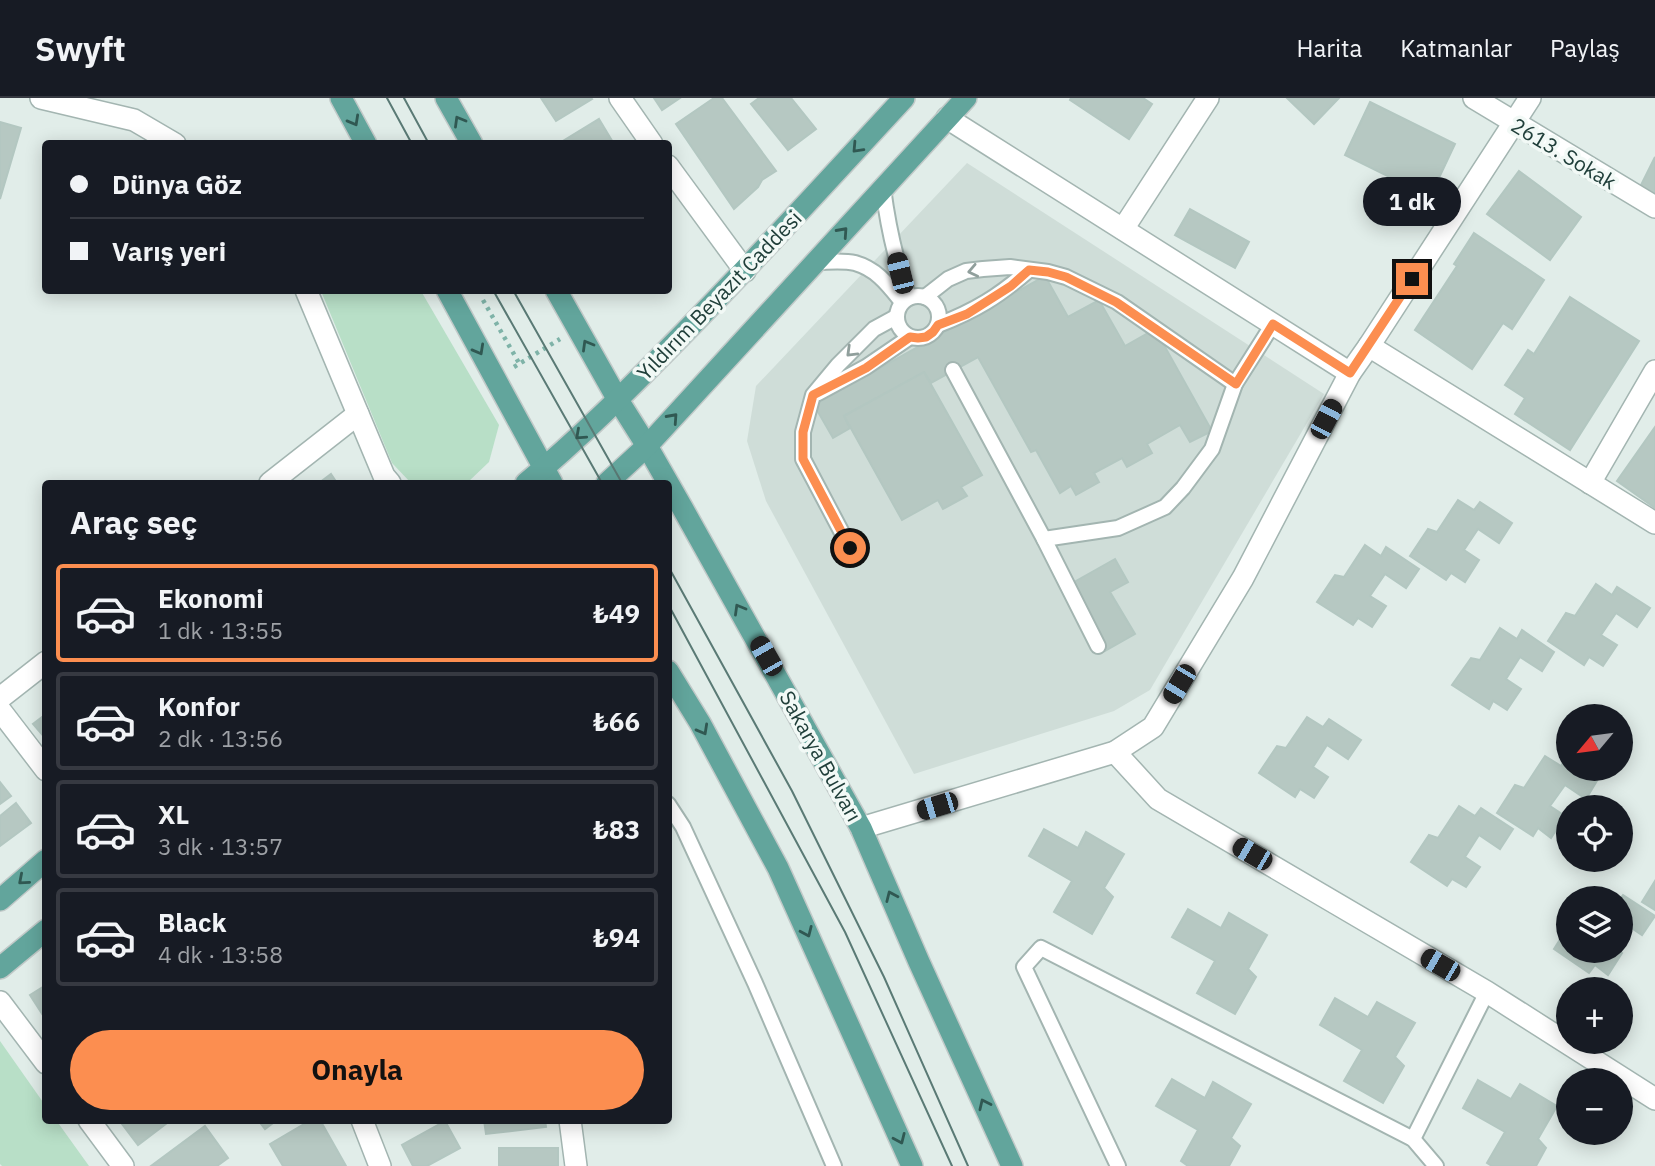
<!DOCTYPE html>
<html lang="tr">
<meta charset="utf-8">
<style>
body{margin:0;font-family:"IBM Plex Sans",sans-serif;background:#20242c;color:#f1f3f6;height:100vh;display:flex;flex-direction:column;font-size:26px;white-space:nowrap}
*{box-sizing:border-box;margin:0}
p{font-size:23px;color:#9ea1a6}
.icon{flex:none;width:38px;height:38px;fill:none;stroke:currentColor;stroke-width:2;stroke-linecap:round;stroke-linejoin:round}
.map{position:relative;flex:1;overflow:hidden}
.details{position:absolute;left:42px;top:382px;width:630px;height:644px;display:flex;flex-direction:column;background:#171b24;border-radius:7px;box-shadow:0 4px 18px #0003}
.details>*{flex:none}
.hud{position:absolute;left:42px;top:42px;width:630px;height:154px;border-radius:7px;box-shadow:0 4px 18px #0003;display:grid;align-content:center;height:154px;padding:0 28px;background:#171b24}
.needle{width:46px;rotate:241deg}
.fabs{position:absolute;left:1556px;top:606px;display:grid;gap:14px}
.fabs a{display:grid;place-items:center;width:77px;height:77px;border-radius:50%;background:#171b24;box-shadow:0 4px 18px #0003;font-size:35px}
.end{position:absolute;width:32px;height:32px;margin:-16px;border:9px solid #fc8e50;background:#111;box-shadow:0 0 0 4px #111}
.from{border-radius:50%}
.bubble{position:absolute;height:49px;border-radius:24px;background:#171b24;box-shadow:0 4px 18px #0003;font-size:23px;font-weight:800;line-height:49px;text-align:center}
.car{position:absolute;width:21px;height:42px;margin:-21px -10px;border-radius:9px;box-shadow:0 0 5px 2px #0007;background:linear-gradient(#222 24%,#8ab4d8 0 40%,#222 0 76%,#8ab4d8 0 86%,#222 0)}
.hud b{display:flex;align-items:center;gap:24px;height:66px;font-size:26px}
.hud b+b{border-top:2px solid #363941}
.hud i{width:18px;height:18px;background:#f1f3f6}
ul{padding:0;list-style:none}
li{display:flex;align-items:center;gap:21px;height:98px;margin:0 14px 10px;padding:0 14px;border:4px solid #363941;border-radius:7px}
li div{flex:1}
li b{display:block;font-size:26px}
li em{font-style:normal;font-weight:800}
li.selected{border-color:#fc8e50}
li>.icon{width:63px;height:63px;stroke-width:1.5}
h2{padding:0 28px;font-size:32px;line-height:84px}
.action{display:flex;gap:14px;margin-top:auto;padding:14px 28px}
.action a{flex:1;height:80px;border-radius:42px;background:#fc8e50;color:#111;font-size:28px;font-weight:800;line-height:80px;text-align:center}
header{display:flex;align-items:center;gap:42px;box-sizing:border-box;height:98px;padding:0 35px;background:#171b24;border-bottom:2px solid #363941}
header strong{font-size:33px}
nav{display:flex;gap:38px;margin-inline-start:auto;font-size:24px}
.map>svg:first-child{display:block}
</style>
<header>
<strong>Swyft</strong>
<nav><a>Harita</a><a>Katmanlar</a><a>Paylaş</a></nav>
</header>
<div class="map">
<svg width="1655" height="1068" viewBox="0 0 1655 1068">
<rect width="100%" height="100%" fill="#e1ede9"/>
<path fill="#cfddd8" d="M967,65L1324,296L1150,592L1114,613L914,676L766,403L747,343L756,288Z"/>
<g fill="#b8dfc7">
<path d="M321,193H421L499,327L489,364L467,385H411L392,365Z"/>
<path d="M0,943L45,1007L46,1022H56L89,1068H2L0,1066Z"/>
</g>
<g fill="#b6c8c2" stroke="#b3c7c1" stroke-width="2">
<path d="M541,0H591L592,1L556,23Z"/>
<path d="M654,0H680L662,12Z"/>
<path d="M714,0H722L776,73L762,82L758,89L734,111L676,26Z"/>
<path d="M759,0H791L816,31L788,52L751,6Z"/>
<path d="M1071,0H1143L1152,6L1129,41L1070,2Z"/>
<path d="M1287,0H1339L1314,26Z"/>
<path d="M1370,4L1455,46L1430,99L1345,57Z"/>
<path d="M599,21L614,46H564L563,43Z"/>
<path d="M0,24L21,30L0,101Z"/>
<path d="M1655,59V97L1640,89Z"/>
<path d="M1519,73L1581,119L1550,162L1487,116Z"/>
<path d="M1190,111L1249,144L1235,170L1175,137Z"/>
<path d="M1474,135L1544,182L1512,231L1503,225L1472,271L1415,232L1457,168L1454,166Z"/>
<path d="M1045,178L1068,219L1099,202L1125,248L1155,231L1212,333L1190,344L1180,327L1147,346L1152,355L1127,369L1122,360L1094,375L1099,384L1076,397L1071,388L1060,395L1036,352L1031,354L978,259L931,285L924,274L844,318L850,330L833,340L814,307Z"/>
<path d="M1570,199L1639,243L1570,352L1515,316L1525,300L1505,287L1528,252L1534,256Z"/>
<path d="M924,274L982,377L961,389L967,398L943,411L938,402L902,422L844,318Z"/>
<path d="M1655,329V410L1617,383Z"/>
<path d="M331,376L337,385H319Z"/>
<path d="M1458,402L1474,412L1480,404L1512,425L1499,445L1478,431L1464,452L1479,462L1465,484L1451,475L1446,482L1410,458L1428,431L1437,434Z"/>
<path d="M1365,447L1381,458L1386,449L1419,471L1406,490L1385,476L1370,498L1386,508L1372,529L1358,520L1353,527L1317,504L1335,477L1344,479Z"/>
<path d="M1115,461L1128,484L1110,494L1135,536L1105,553L1067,488Z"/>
<path d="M1596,486L1612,497L1617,489L1650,510L1637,529L1616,515L1601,537L1617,547L1603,568L1589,559L1584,567L1548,543L1566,515L1575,518Z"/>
<path d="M1500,530L1517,541L1522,532L1554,554L1542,573L1520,559L1506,581L1521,591L1507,612L1493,603L1489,611L1452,587L1471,560L1480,562Z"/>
<path d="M46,616V641L33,626Z"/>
<path d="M1307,619L1323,629L1329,621L1361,642L1348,661L1327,647L1313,669L1328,679L1314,700L1300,691L1295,699L1259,675L1277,648L1286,650Z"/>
<path d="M1545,658L1561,668L1566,660L1568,661V670H1582L1598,681L1586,701L1565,687L1550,708L1565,718L1551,740L1538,730L1533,738L1497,715L1515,687L1524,690Z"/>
<path d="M0,684L11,698L0,706Z"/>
<path d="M16,705L31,725L0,748V718Z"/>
<path d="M1459,708L1475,718L1481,710L1513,731L1500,751L1479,737L1465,759L1480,769L1466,789L1452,781L1447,788L1411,764L1429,737L1438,740Z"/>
<path d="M1044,731L1078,750L1086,734L1124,756L1104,790L1113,799L1092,836L1054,814L1072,783L1029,758Z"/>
<path d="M1655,783V812L1642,804Z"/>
<path d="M1623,797L1655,818L1642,837L1621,823L1620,825V801Z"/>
<path d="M1188,811L1221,830L1229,815L1267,837L1248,871L1256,879L1235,916L1197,895L1215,863L1172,839Z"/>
<path d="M1568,829V852H1617L1622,855L1608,877L1595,867L1589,875L1554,851Z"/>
<path d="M46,887V922L30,897Z"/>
<path d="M1335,900L1368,919L1377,904L1415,925L1395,959L1404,968L1383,1005L1344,983L1362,952L1320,927Z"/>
<path d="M1172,981L1205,1000L1213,984L1251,1006L1231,1040L1240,1048L1229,1068H1188L1181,1063L1198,1032L1156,1008Z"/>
<path d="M1478,982L1511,1001L1520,986L1557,1008L1538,1041L1546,1050L1536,1068H1492L1487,1065L1505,1034L1463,1010Z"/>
<path d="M119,1022H171L138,1047Z"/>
<path d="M258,1022H277L265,1031Z"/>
<path d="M311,1022H320L346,1068H283L270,1046Z"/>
<path d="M484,1022H545L546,1029L486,1036Z"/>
<path d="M445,1023L460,1050L427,1068H413L402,1047Z"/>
<path d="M205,1028L228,1060L217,1068H151Z"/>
<rect x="499" y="1050" width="59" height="18"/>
</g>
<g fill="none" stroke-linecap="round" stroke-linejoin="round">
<g stroke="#a3b5b1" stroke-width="18">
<g id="service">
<path d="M883,90C888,128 895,163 909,199"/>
<path d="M816,164C828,164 843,162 855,165C877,171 889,188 902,204"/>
<circle cx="918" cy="219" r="21"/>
<path d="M925,199L948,181L966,173L983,171L1010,169L1048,174L1066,179L1117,204L1235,286"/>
<path d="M938,227C975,213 999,198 1029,172"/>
<path d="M953,272L1044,441L1098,548"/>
<path d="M818,295L866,269L910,239"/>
<path d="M1044,441L1118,430L1165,409L1183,390L1212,351L1235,286L1273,226"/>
<path d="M850,450L803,361V334L813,297L838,267L874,231L896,219"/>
<path d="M668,706L683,729L755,885L834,1068"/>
<path d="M1413,1041L1487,894"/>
<path d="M1118,1068L1024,869L1041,850L1413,1041L1436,1068"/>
</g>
</g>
<g stroke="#a3b5b1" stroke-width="24">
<g id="minor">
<path d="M41,0L134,22L175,46"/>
<path d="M620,0L652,46"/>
<path d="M1474,0L1655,109"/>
<path d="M947,20L1350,275"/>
<path d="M668,68L745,173"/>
<path d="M1123,131L1208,0"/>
<path d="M306,192L384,378L390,385"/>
<path d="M1369,248L1530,0"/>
<path d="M270,385L358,316"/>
<path d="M1590,385L1655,273"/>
<path d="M0,600L46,564"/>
<path d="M0,612L46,672"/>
<path d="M1115,654L1158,701L1487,894L1655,1001"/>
<path d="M861,730L1115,654L1153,629L1243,480L1350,275L1369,248L1655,425"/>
<path d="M0,904L46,965"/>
<path d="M89,1022L123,1068"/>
<path d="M362,1022L380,1068"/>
<path d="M570,1022L576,1068"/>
</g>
</g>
<g stroke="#c1c9c8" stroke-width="24">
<g id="primary">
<path d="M341,0L366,46"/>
<path d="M446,0L472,46"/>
<path d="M447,192L552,385"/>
<path d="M556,192L618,302L647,348L683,411L861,730L919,864L1012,1068"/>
<path d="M526,385C579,341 628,292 677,242C755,163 829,81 904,0"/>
<path d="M607,385L647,348L966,0"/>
<path d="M668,573L700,625L778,770L912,1068"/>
<path d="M0,802L46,762"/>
<path d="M0,870L46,832"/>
</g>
</g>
<g stroke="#7fb3a8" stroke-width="4.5" stroke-dasharray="3.5 5" stroke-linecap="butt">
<path d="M483,202L519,265"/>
<path d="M514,269L560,241"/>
</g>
<use href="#service" stroke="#fff" stroke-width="14"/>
<use href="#minor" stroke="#fff" stroke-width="21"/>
<use href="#primary" stroke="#62a59c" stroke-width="21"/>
<g stroke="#5a7a75" stroke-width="2">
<path d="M387,0L412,46"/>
<path d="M404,0L429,46"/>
<path d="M493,192L602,385"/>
<path d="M513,192L622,385"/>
<path d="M668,468L792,693L884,879L968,1068"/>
<path d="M668,506L845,834L952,1068"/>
</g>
</g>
<defs><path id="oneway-chevron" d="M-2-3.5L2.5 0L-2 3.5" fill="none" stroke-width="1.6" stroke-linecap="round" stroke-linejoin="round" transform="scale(1.75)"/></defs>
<g stroke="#305852">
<use href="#oneway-chevron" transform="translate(354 23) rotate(61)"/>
<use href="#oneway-chevron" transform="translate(459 23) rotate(-120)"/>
<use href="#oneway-chevron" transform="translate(857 50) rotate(133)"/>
<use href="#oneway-chevron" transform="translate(843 134) rotate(-48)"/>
<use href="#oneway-chevron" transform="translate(587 247) rotate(-120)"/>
<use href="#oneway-chevron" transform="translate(479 252) rotate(61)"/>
<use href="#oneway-chevron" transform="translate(673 320) rotate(-48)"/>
<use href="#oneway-chevron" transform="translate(580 337) rotate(138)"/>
<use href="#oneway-chevron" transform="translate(739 511) rotate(-120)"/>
<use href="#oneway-chevron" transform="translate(703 632) rotate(61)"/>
<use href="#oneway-chevron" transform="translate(23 782) rotate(139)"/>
<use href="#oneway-chevron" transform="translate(891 798) rotate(-114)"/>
<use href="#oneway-chevron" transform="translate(807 834) rotate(66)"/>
<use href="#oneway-chevron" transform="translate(984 1006) rotate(-115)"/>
<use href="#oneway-chevron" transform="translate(900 1041) rotate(66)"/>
</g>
<g stroke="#909f9c">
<use href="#oneway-chevron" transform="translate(973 173) rotate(168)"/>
<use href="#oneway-chevron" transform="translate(851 254) rotate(136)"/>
</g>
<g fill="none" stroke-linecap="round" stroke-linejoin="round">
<path stroke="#fc8e50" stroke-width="9" d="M850,450L803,361V334L813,297L866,270L910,239L918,240L926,239L933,234L938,227L967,216L1011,188L1029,172L1048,174L1066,179L1116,204L1236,286L1273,226L1350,275L1412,181"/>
</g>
<g text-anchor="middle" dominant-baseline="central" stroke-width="7" stroke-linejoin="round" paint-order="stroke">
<g font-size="21" fill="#203f3a" stroke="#f2f9f6">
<text transform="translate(1564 55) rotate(31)">2613. Sokak</text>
<text transform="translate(719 197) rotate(-46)">Yıldırım Beyazıt Caddesi</text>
<text transform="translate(821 658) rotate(61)">Sakarya Bulvarı</text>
</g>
</g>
</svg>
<div class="fabs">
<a><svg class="needle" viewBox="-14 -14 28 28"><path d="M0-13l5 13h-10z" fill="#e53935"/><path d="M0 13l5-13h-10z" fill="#9ea1a6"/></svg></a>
<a><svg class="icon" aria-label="locate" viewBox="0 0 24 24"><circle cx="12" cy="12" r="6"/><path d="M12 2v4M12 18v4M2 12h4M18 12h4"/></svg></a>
<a><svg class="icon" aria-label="layers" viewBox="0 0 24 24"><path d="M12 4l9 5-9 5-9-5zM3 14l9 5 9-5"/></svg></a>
<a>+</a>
<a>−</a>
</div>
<i class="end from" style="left:850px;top:450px"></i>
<i class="end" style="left:1412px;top:181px"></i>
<div class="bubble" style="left:1363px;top:79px;width:98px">1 dk</div>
<i class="car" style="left:900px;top:175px;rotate:346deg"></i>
<i class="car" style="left:1326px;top:321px;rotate:28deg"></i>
<i class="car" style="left:766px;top:558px;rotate:330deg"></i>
<i class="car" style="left:1179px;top:586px;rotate:211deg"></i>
<i class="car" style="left:937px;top:708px;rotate:253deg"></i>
<i class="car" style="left:1252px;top:756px;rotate:300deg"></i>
<i class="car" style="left:1440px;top:867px;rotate:300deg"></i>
<div class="hud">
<b><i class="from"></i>Dünya Göz</b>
<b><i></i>Varış yeri</b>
</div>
<section class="details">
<h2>Araç seç</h2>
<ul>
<li class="selected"><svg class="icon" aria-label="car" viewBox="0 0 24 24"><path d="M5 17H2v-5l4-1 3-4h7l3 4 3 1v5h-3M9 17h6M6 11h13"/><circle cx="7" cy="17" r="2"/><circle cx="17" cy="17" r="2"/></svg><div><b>Ekonomi</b><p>1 dk · 13:55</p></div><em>₺49</em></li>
<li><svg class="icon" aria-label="car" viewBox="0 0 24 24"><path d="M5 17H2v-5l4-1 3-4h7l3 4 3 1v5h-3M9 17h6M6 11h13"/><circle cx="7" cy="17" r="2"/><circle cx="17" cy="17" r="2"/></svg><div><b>Konfor</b><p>2 dk · 13:56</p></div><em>₺66</em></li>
<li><svg class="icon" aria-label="car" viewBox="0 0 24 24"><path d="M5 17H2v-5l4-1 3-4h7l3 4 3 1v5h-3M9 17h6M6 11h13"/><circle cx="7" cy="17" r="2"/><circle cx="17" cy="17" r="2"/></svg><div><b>XL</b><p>3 dk · 13:57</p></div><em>₺83</em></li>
<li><svg class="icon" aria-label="car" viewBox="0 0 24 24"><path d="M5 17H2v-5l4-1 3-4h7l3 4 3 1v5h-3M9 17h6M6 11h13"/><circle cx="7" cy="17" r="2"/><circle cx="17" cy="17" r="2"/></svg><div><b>Black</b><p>4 dk · 13:58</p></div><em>₺94</em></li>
</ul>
<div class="action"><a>Onayla</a></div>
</section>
</div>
